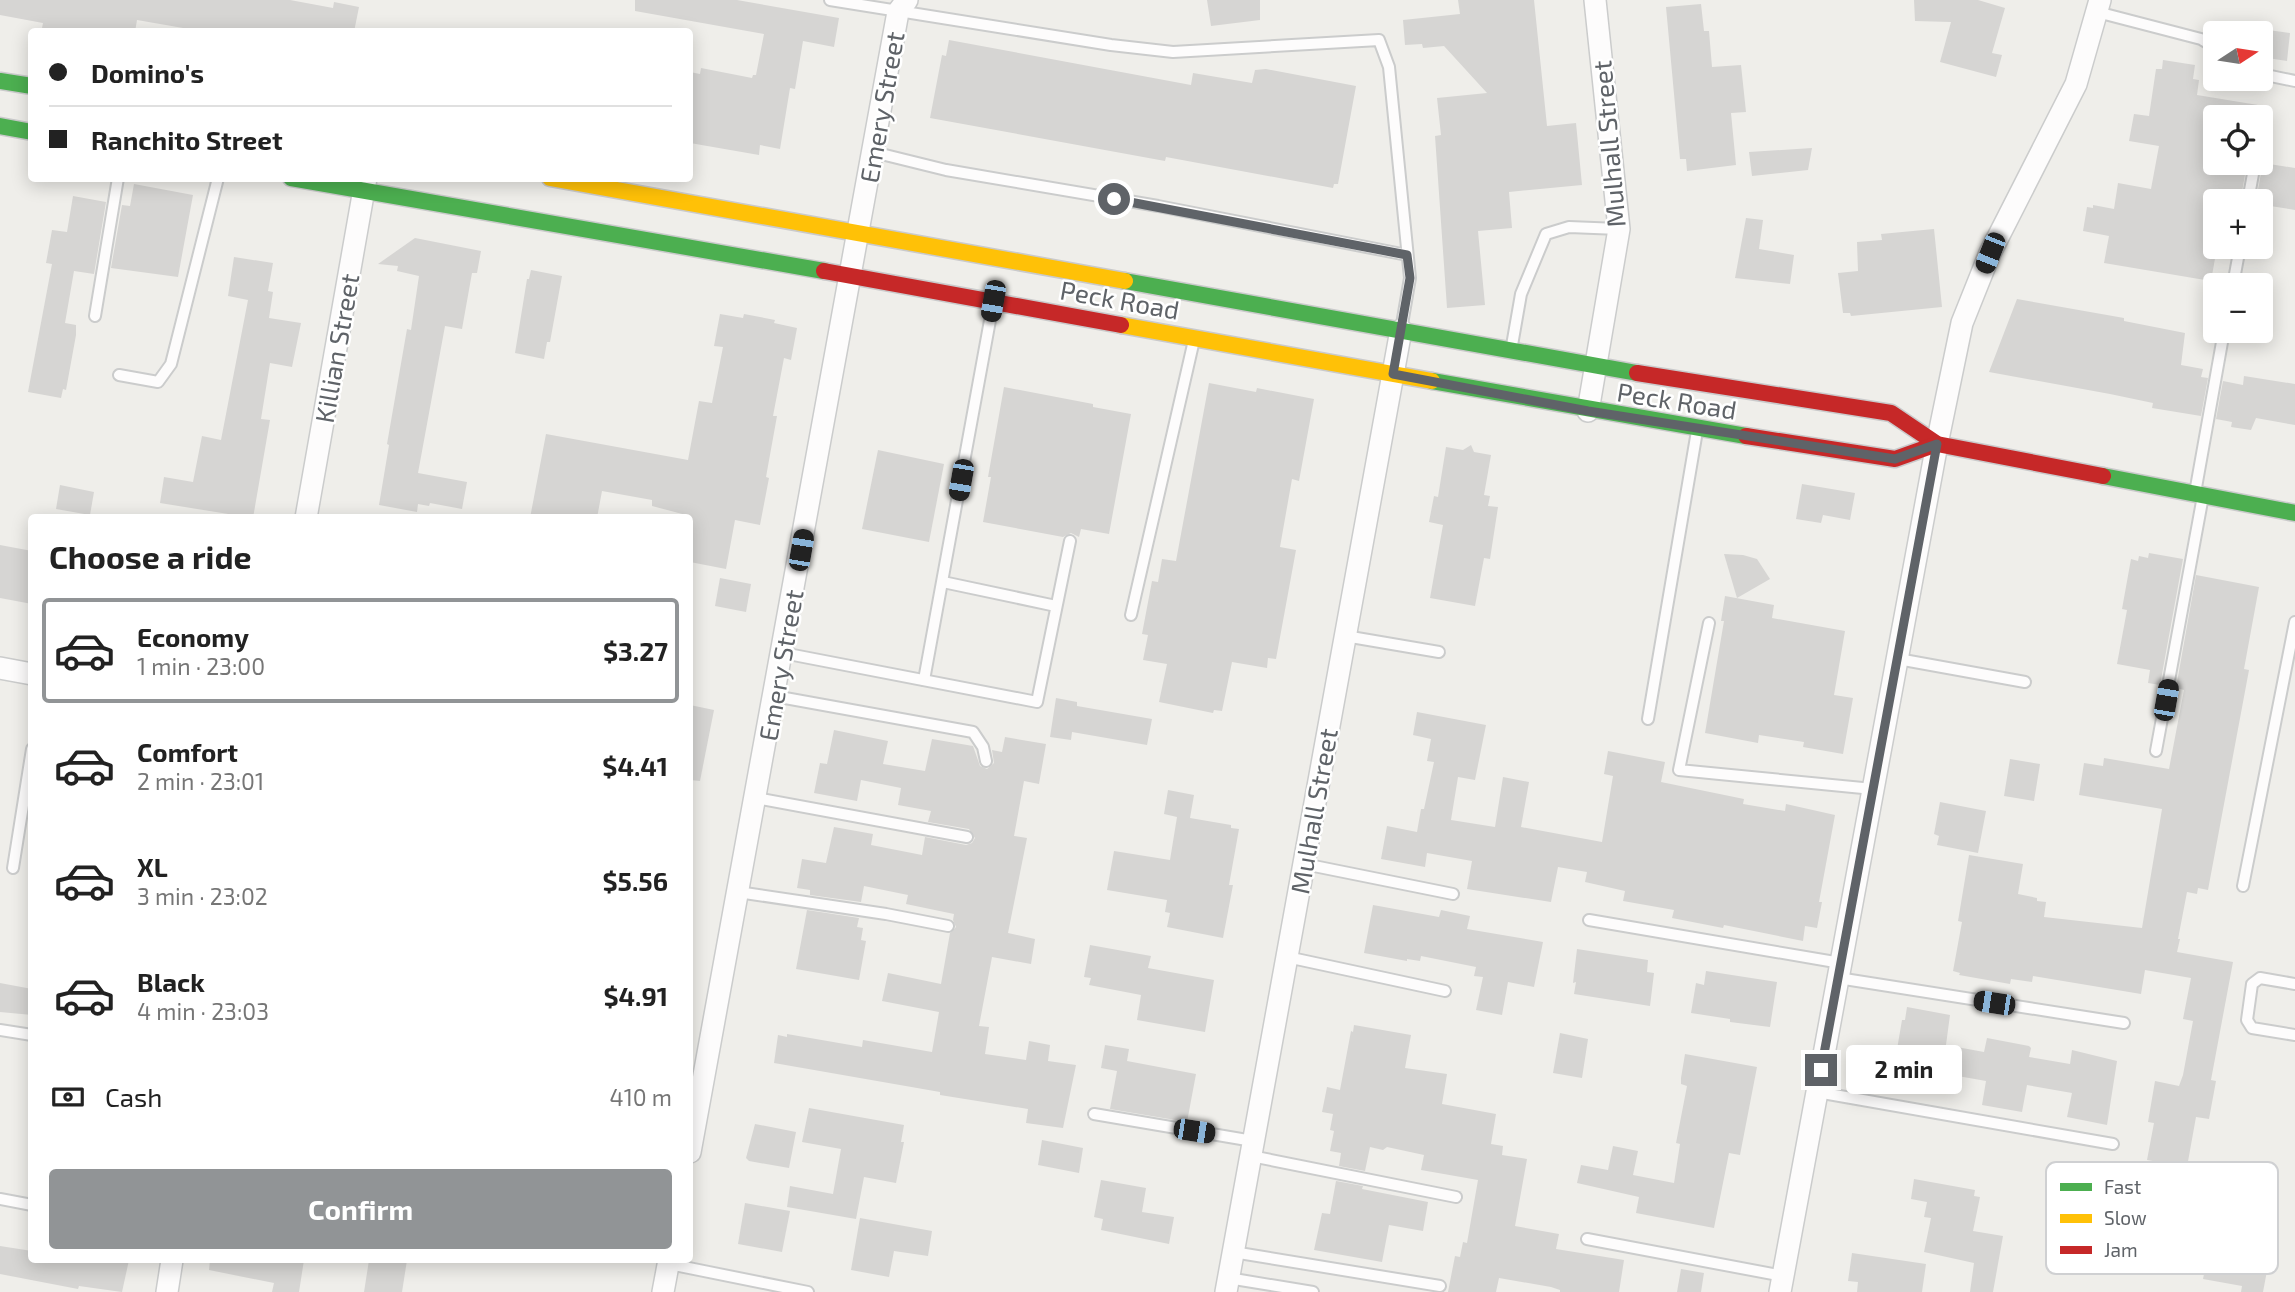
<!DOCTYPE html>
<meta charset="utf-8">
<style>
body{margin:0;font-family:"Exo 2",sans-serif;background:#f6f6f6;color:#222;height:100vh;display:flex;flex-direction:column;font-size:26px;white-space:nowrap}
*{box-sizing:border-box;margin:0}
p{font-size:23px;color:#767676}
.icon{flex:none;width:38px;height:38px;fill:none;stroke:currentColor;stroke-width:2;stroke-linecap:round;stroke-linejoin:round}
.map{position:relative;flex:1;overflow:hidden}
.details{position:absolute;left:28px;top:514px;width:665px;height:749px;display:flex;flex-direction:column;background:#fff;border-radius:7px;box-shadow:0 4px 18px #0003}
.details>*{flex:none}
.top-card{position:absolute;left:28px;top:28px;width:665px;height:154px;border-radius:7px;box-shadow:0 4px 18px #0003;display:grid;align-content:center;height:154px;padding:0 21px;background:#fff}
.needle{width:46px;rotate:78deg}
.fabs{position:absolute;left:2203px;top:21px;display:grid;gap:14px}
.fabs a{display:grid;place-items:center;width:70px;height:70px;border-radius:7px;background:#fff;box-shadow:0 4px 18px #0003;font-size:35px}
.end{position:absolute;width:32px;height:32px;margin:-16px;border:9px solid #5f6368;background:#fff;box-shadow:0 0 0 4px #fff}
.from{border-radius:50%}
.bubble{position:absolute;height:49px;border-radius:7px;background:#fff;box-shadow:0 4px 18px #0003;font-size:23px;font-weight:700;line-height:49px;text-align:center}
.car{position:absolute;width:21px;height:42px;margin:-21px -10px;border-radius:9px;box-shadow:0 0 5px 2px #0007;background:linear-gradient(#222 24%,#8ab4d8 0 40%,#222 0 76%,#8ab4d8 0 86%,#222 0)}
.top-card b{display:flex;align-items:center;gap:24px;height:66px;font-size:26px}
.top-card b+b{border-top:2px solid #e0e0e0}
.top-card i{width:18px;height:18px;background:#222}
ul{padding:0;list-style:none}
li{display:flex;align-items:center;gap:21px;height:105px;margin:0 14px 10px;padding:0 7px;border:4px solid transparent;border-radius:7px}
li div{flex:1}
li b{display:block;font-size:26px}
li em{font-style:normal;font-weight:700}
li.on{border-color:#919496}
li>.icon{width:63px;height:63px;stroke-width:1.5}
h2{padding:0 21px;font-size:32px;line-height:84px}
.pay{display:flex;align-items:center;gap:18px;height:77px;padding:0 21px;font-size:26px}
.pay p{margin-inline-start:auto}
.button{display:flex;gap:14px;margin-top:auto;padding:14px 21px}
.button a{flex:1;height:80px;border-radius:7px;background:#919496;color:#fff;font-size:28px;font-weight:700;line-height:80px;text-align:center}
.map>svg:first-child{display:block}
</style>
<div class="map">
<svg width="2295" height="1292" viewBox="0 0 2295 1292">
<rect width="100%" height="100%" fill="#efeeea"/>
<g fill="#d6d5d3">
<path d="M0,0H290L333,8L334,2L359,7L354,32H182L183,28L137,20L135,32H94L73,28L72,32H65L42,28L43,23L0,15Z"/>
<path d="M635,0H737L839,18L834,47L803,41L795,89L790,88L780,149L760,145L759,155L690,143V72L700,74L701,68L752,78L753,75H756L764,34L635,11Z"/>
<path d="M1207,0H1260V20L1211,26Z"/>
<path d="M1458,0H1534L1547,126L1576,123L1582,185L1509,192L1512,228L1478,231L1485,305L1447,308L1435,136L1441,135L1437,98L1487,93L1444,46L1423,48L1422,44L1405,45L1403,20L1460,14Z"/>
<path d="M1914,0H1978L2005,8L1992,53L2002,55L1996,77L1940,62L1951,22L1915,21Z"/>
<path d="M1701,4L1704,31H1709L1712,67L1741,65L1746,112L1731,113L1736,165L1687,171L1686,159H1680L1666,7Z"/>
<path d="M2261,29L2290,33L2287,61L2261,57Z"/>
<path d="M949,40L1191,85L1193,73L1252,83L1255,70L1266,69L1356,86L1338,184H1334L1333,188L1166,157L1165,161L930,118L942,55L946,56Z"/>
<path d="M2163,60L2195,65L2193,79L2199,80L2197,95L2264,106L2263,117H2216V163H2247L2241,198L2225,196L2224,201H2216V253L2211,281L2104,263L2109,236L2083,231L2087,207L2093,208V205L2114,209L2118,183L2151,189L2159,146L2129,141L2134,114L2149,116L2156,69H2162Z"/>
<path d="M1812,148L1808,170L1752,176L1749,152Z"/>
<path d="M2263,163L2295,168V210L2264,205L2265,201L2256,200Z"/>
<path d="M134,184L193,195L178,277L111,268L122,205L130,206Z"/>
<path d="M73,196L106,202L94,274L74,271L65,323L76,325V335L66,390L63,389L61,398L28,392L52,264L46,263L52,230L67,232Z"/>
<path d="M1746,218L1763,220L1759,249L1794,255L1790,284L1735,278Z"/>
<path d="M1934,229L1942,307L1851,316L1850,313H1843L1838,273L1858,271L1857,242L1882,240L1881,234Z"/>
<path d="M415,238L481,251L477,273H472L462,329L445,326L418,473L467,482L462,509L430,503L429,506L418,504L417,512L379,505L389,445L387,444L407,329L411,330L419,276L397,271L398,266L378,264Z"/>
<path d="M234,257L273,263L268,291L273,292L269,318L301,323L292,367L270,363L261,419L270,420L253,518L160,503L164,477L193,482L202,436L221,440L248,300L228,296Z"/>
<path d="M531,270L562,276L550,342H547L544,359L515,353L527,279H529Z"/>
<path d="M2017,299L2124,318V321L2185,333L2181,365L2203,369L2201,377L2208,378L2201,416L2152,408L2153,403L2110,394L1989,372Z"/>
<path d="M720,314L743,318L744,314L775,320L774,323L797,328L791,360L784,358L773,416H777L766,477L769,478L760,525L735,520L726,569L690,562V516L652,506V500L602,491L597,518H530L546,434L688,460L699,401L712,403L723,347L714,346Z"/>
<path d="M2244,376L2295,384V425L2256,418L2251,430L2231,427L2232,422L2216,419L2223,381L2243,385Z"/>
<path d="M1209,383L1256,392L1257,388L1314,399L1299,481L1292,479L1280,547L1296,550L1276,659L1268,658L1267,668L1232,662L1222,711L1214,710L1213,713L1159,702L1167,664L1143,660L1148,635L1142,634L1152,581L1158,582L1162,559L1176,561Z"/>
<path d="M1004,387L1093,404V407L1131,414L1109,534L1081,529L1079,537L1071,533L1063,537L983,522L991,477H988Z"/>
<path d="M1471,445L1474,452L1491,455L1484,495L1490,496L1488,506L1498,507L1490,559L1484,558L1475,606L1430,598L1443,525L1429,522L1434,496L1438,497L1446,447L1463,450Z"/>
<path d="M878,450L944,464L929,542L862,529Z"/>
<path d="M1802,484L1855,493L1850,520L1823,515L1821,523L1796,519Z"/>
<path d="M60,485L94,492L90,515L56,509Z"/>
<path d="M0,545L32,551V604L0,598Z"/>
<path d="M2149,553L2183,559L2160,685L2148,683L2150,670L2117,664L2127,610L2122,609L2131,559L2138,561L2139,556L2148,558Z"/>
<path d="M1724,554L1743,555L1757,559L1770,579L1737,598Z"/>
<path d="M2196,575L2259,587L2244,669L2249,670L2208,890L2198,888L2197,894L2187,892L2178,939H2180L2177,952L2233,962L2211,1080L2216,1081L2209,1119L2196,1117L2187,1167L2147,1160L2154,1123L2148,1122L2155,1081L2179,1086L2183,1075L2193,1021L2183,1019L2191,978L2145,970L2141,994L2033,976L2032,982L2011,979L2010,984L1959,975L1960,973L1953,971L1962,922L1958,921L1969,855L2023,864L2018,894L2037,898V901L2046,902L2044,917L2142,928L2162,809L2079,795L2084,763L2103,766L2104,758L2169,769L2184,690L2176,688Z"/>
<path d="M720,578L751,584L746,612L715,606Z"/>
<path d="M1725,596L1774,605L1772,618L1845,631L1834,695L1853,698L1843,754L1803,747L1804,742L1759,735L1758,743L1705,733L1724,621H1721Z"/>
<path d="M1056,698L1077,702V706L1152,719L1147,745L1072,732L1071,740L1050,737Z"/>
<path d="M690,705L714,710L700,781L690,780Z"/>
<path d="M1417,712L1486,725L1475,780L1458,777L1451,820L1495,827L1503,777L1529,782L1521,827L1602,842L1613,776L1604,774L1608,751L1665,762L1661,782L1744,799L1743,804L1785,811L1786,804L1835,815L1819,902H1822L1817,928L1805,926L1803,941L1724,925L1723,928L1672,918L1674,910L1623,901L1625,891L1585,882L1587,872L1558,867L1551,902L1467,889L1472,861L1427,853L1425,867L1381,859L1387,826L1417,832L1421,809H1424L1434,762L1427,761L1431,739L1413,735Z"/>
<path d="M834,730L888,741L883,764L925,771L932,739L973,746L980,766L987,769L994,763L992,750L1002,752L1005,737L1046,744L1039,784L1024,781L1014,836L1027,838L1008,933L1035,939L1031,964L992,957L979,1026L989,1027L985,1054L1026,1060L1029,1041L1050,1045L1048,1061L1076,1065L1063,1128L1026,1123L1028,1109L940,1095V1092L774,1063L778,1035L787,1037V1034L862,1047L863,1040L932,1052L939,1012L882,1001L888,973L941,984L950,933L956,927L953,920L954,914L906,904L908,895L864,886L861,902L810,895V890L797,888L802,859L826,863L834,827L873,834L871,845L922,855L925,837L966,845L972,843L975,838L969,829L928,822L931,811L898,805L901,788L861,780L857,801L814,793L820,763L827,764Z"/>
<path d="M2010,759L2040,764L2034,801L2004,796Z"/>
<path d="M1168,790L1194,795L1190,818L1231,825V828L1239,829L1229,885H1233L1223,938L1167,927L1170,913L1165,912L1167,900L1107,890L1114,851L1170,860L1177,817L1164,814Z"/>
<path d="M1940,802L1986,811L1978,853L1937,845L1939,836L1934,834Z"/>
<path d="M1373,905L1439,917L1441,910L1470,916L1467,929L1543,942L1534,987L1508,982L1502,1015L1476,1010L1483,977L1474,976L1476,967L1421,956L1420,961L1407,959V961L1364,953Z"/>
<path d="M807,910L859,918L857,927L863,928L861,940L866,941L859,980L796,969Z"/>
<path d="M1090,945L1151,956L1148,968L1214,980L1205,1032L1137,1020L1141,995L1089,985L1091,978L1084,977Z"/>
<path d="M1577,949L1648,960L1647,972L1654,973L1650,1006L1574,994L1576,982L1573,983Z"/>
<path d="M1706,971L1777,982L1770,1027L1730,1022V1019L1691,1013L1696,983L1704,985Z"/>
<path d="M0,983L32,989V1015L0,1012Z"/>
<path d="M1907,1007L1950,1015L1946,1045L1984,1052L1987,1038L2029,1046L2031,1048L2029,1057L2070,1064L2072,1050L2117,1061L2107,1125L2067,1117L2072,1093L2027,1085L2022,1112L1982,1105L1986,1081L1941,1073L1937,1094L1897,1087L1902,1062L1895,1061L1902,1020H1905Z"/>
<path d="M1354,1025L1411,1035L1405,1068L1447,1074L1442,1104L1496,1114L1491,1144L1503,1146L1502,1155L1527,1159L1515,1226L1559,1234L1556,1249L1624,1260L1619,1292H1560V1290L1551,1287L1499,1278L1496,1292H1448L1455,1256L1460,1257L1463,1242L1467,1243L1478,1180L1421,1170L1424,1155L1387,1147L1383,1150L1370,1147L1365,1171L1339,1166L1341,1153L1330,1151L1334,1131L1330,1130L1333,1114L1322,1112L1327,1087L1340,1090L1351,1031L1353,1032Z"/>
<path d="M1560,1033L1588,1039L1582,1078L1553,1073Z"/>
<path d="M1105,1045L1129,1049L1127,1061L1196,1074L1187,1122L1110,1109L1117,1071L1101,1068Z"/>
<path d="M1685,1054L1757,1067L1740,1155L1729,1153L1714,1228L1636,1213L1639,1197L1577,1183L1581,1165L1608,1170L1613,1146L1638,1151L1633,1175L1674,1183L1680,1144L1676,1143L1687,1086L1681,1084V1078Z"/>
<path d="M809,1108L904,1125L901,1142H904L896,1183L864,1177L856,1219L787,1207L790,1186L833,1194L841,1149L802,1142Z"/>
<path d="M755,1124L796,1132L789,1168L749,1161L746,1158Z"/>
<path d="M1042,1140L1083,1148L1079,1173L1038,1165Z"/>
<path d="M1914,1179L1975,1190L1974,1196L1980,1197L1973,1231L2003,1236L1993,1292H1970L1974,1263L1924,1252L1931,1218L1924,1217L1927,1202L1911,1199Z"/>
<path d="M1101,1180L1146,1188L1142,1212L1174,1217L1169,1244L1101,1230L1103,1219L1094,1217Z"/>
<path d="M1336,1181L1363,1186L1362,1189L1428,1202L1423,1231L1389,1225L1382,1262L1314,1250L1322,1213L1330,1214Z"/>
<path d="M745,1203L790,1211L782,1252L738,1244Z"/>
<path d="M860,1218L932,1231L928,1256L894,1251L889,1277L851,1270Z"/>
<path d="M2210,1244L2270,1255L2263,1292H2241L2242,1286L2203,1279Z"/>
<path d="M0,1246L32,1251V1260H129L122,1292L79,1286L78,1289L0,1274Z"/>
<path d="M1852,1253L1926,1264L1922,1292H1857L1858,1282L1848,1281Z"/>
<path d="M210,1260H304L299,1292H272L274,1283L209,1270Z"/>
<path d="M369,1260H407L402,1292H364Z"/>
<path d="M1681,1269L1704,1273L1701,1292H1677Z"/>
</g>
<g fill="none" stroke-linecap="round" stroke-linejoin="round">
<g stroke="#cbcccc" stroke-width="14">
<g id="lane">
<path d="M830,0L1111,45L1173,52L1379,40L1389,67L1410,278L1401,330"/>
<path d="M2097,12L2201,39L2216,48"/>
<path d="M2261,74L2295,81"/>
<path d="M873,152L946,170L1158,206L1407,255"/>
<path d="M2248,201L2255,163"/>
<path d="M2233,285L2240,247"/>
<path d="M95,316L118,178"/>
<path d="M1511,351L1521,294L1546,234L1569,227L1619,229"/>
<path d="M119,375L158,382L171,364L218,178"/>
<path d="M2195,493L2224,331"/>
<path d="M943,582L1056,606"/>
<path d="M1131,615L1194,340"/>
<path d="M1709,623L1679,770L1873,789"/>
<path d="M1345,636L1439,652"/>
<path d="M783,653L1037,702L1070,541"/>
<path d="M1898,659L2025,682"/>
<path d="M924,680L993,304"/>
<path d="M774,696L973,732L983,747L986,761"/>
<path d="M1648,719L1697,431"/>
<path d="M2156,751L2203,496"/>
<path d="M756,798L967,837"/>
<path d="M1304,864L1453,894"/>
<path d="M13,868L32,749"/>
<path d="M2243,886L2295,622"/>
<path d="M738,892L886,914L948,926"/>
<path d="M1589,920L1841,963"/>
<path d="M1287,957L1445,991"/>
<path d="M1838,978L2124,1023"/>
<path d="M2295,984L2260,978L2252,984L2247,1020L2252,1028L2295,1035"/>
<path d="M0,1030L32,1035"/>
<path d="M1817,1092L2113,1144"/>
<path d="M1094,1114L1253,1141"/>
<path d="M1251,1156L1456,1197"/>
<path d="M0,1199L32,1205"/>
<path d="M1587,1239L1783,1276"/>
<path d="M1233,1252L1440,1286"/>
<path d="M669,1264L808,1292"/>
<path d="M1228,1278L1313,1292"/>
</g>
</g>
<g stroke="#cbcccc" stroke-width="24">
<g id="street">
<path d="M1588,411L1619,229L1595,0"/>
<path d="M306,518L366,178"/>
<path d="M0,668L32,674"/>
<path d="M690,1152L898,12L907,0"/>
<path d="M167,1292L172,1260"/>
<path d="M663,1292L669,1260"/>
<path d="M1226,1292L1401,330"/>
<path d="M1780,1292L1937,444L1962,323L1990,253L2076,84L2100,0"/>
</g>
</g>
<g stroke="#cacacb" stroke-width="19">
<g id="fast">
<path d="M0,81L32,86"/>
<path d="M0,126L32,132"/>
<path d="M291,178L824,271"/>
<path d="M1125,281L1637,373"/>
<path d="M1432,381L1746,436"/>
<path d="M2103,476L2295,513"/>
</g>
</g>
<g stroke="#cacacb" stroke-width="19">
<g id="slow">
<path d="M550,178L1125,281"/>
<path d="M1121,325L1432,381"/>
</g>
</g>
<g stroke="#cacacb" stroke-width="19">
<g id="jam">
<path d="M824,271L1121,325"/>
<path d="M1637,373L1891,413L1937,444L2103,476"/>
<path d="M1746,436L1895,459L1937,444"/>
</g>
</g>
<use href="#lane" stroke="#fdfcfc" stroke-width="10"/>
<use href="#street" stroke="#fdfcfc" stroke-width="21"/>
<use href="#fast" stroke="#4caf50" stroke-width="16"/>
<use href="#slow" stroke="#ffc107" stroke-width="16"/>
<use href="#jam" stroke="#c62828" stroke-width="16"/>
</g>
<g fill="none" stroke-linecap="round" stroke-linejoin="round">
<path stroke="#5f6368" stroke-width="9" d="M1114,199L1407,255L1410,278L1393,374L1588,411L1895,459L1937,444L1821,1070"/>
</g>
<g text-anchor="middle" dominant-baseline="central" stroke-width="5" stroke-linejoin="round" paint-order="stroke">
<g font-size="26" fill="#5f6368" stroke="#fff">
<text transform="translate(881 107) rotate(-80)">Emery Street</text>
<text transform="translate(1608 144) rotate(-95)">Mulhall Street</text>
<text transform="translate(1120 299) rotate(10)">Peck Road</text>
<text transform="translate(336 348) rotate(-80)">Killian Street</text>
<text transform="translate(1677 400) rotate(9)">Peck Road</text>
<text transform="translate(780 665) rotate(-80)">Emery Street</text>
<text transform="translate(1313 811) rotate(-80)">Mulhall Street</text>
</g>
</g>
<rect x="2046" y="1162" width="232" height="112" rx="10" fill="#fff" stroke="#cfd0d2" stroke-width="2"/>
<rect x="2060" y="1183" width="32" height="8" fill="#4caf50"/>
<rect x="2060" y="1214" width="32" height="9" fill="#ffc107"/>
<rect x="2060" y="1246" width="32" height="8" fill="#c62828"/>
<g font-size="19" fill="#5f6368">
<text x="2104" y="1194">Fast</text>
<text x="2104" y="1225">Slow</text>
<text x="2104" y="1257">Jam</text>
</g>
</svg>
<div class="fabs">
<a><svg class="needle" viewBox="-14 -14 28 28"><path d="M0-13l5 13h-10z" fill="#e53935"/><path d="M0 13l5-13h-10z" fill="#767676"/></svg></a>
<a><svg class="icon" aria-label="locate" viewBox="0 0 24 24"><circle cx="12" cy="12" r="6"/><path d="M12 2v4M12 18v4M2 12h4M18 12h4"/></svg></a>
<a>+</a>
<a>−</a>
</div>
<i class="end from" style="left:1114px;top:199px"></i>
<i class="end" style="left:1821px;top:1070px"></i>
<div class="bubble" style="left:1846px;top:1045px;width:116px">2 min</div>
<i class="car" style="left:1990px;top:253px;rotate:202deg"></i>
<i class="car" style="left:993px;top:301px;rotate:190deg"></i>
<i class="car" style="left:961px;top:480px;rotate:190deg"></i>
<i class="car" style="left:801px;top:550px;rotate:10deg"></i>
<i class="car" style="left:2166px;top:700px;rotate:10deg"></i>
<i class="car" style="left:1994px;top:1003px;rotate:279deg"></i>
<i class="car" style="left:1194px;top:1131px;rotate:99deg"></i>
<div class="top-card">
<b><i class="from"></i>Domino's</b>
<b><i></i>Ranchito Street</b>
</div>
<section class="details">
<h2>Choose a ride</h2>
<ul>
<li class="on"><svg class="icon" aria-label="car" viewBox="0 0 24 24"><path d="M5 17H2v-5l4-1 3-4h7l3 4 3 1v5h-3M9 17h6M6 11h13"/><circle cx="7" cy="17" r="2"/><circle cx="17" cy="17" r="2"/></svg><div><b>Economy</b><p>1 min · 23:00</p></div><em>$3.27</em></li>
<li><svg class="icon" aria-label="car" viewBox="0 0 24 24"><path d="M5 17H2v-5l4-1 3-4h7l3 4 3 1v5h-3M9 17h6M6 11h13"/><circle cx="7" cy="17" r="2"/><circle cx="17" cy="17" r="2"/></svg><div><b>Comfort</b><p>2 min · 23:01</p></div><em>$4.41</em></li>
<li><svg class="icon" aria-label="car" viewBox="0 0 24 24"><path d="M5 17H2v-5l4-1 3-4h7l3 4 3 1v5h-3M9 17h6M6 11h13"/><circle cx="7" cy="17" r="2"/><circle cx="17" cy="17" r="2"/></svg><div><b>XL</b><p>3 min · 23:02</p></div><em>$5.56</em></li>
<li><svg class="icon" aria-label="car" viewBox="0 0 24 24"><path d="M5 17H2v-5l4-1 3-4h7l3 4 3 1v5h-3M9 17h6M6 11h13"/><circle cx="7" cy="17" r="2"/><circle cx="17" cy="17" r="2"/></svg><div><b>Black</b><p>4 min · 23:03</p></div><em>$4.91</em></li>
</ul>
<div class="pay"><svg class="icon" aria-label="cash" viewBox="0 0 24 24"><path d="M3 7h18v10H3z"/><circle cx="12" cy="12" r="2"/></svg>Cash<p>410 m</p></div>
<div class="button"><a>Confirm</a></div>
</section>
</div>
